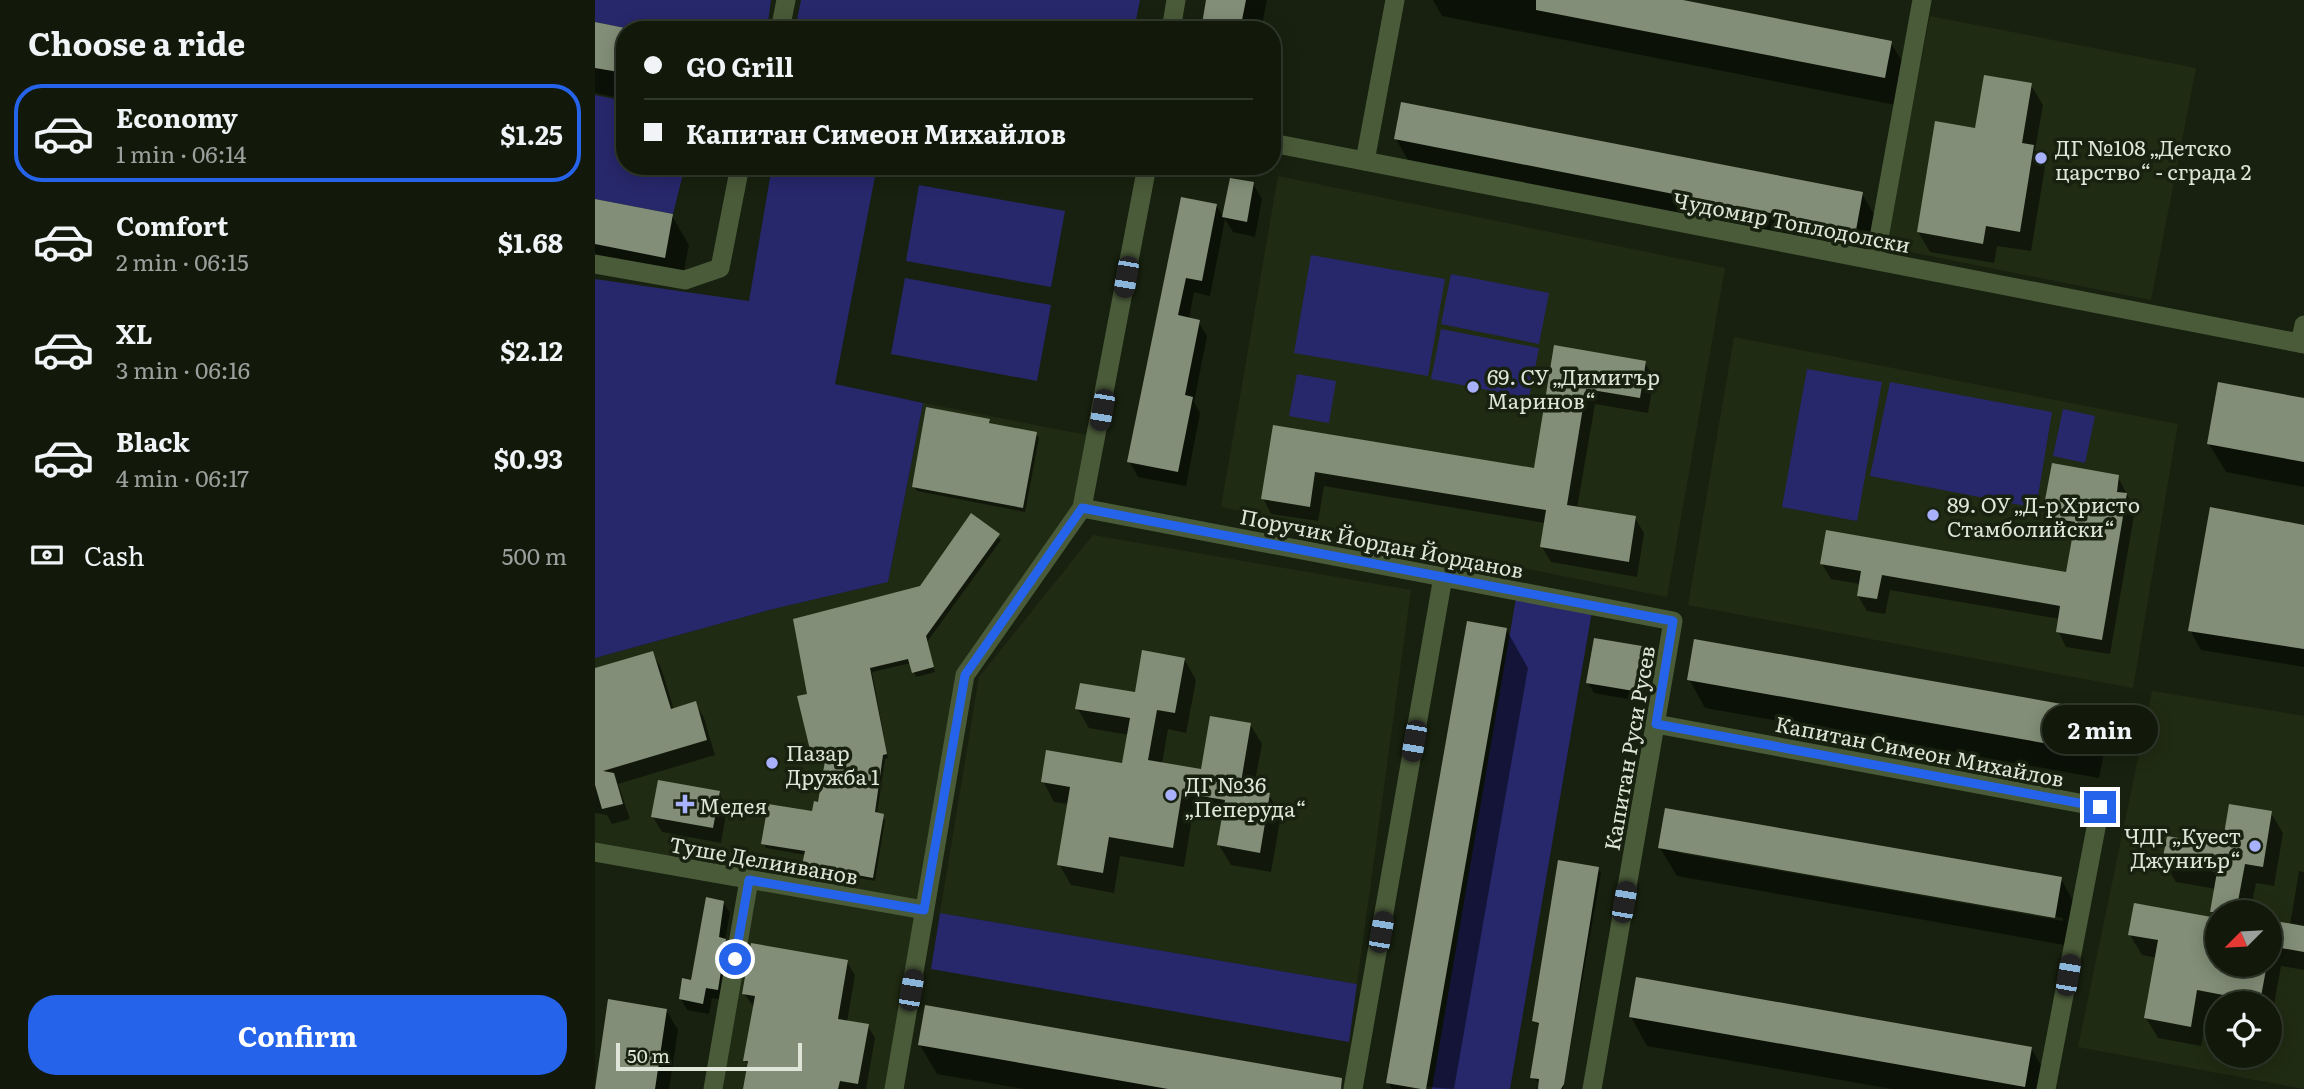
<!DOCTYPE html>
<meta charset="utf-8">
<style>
body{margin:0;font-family:Literata,serif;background:#1f2619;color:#f1f3f6;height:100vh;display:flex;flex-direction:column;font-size:26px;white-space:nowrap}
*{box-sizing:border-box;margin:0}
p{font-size:23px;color:#9ca09d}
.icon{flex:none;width:38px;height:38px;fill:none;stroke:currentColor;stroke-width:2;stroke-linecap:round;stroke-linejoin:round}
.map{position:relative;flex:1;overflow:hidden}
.drawer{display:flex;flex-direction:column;background:#12190b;width:595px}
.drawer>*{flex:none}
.banner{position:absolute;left:21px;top:21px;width:665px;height:154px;border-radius:28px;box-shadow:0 4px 18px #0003,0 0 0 2px #31382c;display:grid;align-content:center;height:154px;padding:0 28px;background:#12190b}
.needle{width:46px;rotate:246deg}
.controls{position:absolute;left:1610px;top:900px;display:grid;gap:14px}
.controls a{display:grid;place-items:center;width:77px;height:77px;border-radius:50%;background:#12190b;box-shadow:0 4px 18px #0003,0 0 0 2px #31382c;font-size:35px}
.scale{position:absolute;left:21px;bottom:18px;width:186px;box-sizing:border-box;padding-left:7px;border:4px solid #dfe6d9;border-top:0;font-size:19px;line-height:24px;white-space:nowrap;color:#dfe6d9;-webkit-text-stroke:5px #18210f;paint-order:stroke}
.end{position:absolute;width:32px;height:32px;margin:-16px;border:9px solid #2563eb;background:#fff;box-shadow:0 0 0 4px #fff}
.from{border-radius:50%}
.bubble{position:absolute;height:49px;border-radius:24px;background:#12190b;box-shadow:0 4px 18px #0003,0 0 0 2px #31382c;font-size:23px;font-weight:700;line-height:49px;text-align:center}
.car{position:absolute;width:21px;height:42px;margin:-21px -10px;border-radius:9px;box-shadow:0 0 5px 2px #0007;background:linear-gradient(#222 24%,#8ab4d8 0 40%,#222 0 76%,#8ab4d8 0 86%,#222 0)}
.banner b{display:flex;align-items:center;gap:24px;height:66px;font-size:26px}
.banner b+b{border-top:2px solid #31382c}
.banner i{width:18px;height:18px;background:#f1f3f6}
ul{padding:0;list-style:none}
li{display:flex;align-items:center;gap:21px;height:98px;margin:0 14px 10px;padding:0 14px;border:4px solid transparent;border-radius:28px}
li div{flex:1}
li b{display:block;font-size:26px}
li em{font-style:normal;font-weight:700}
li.on{border-color:#2563eb}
li>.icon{width:63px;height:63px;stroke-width:1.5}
h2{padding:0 28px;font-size:32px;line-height:84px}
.pay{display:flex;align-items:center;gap:18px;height:77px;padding:0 28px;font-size:26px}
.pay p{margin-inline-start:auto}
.action{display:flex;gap:14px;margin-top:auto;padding:14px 28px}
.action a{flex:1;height:80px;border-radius:28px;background:#2563eb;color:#fff;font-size:28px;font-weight:700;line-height:80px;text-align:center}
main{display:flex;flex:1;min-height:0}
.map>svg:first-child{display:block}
</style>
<main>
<section class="drawer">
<h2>Choose a ride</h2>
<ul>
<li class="on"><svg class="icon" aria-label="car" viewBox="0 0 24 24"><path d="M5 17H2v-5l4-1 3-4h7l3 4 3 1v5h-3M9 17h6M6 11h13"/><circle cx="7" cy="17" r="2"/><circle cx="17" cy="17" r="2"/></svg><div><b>Economy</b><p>1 min · 06:14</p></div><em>$1.25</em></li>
<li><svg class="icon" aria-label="car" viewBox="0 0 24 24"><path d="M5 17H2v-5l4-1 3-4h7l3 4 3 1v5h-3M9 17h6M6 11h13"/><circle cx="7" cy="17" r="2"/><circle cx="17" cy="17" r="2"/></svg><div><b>Comfort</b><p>2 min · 06:15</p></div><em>$1.68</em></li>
<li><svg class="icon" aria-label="car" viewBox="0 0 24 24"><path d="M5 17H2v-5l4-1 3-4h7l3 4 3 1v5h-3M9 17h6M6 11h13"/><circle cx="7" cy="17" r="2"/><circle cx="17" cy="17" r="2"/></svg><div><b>XL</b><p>3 min · 06:16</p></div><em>$2.12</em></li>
<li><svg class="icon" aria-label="car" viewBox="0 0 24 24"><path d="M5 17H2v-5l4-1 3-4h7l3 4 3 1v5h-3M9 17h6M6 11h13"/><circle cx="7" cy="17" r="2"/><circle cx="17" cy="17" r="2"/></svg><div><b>Black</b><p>4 min · 06:17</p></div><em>$0.93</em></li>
</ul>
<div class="pay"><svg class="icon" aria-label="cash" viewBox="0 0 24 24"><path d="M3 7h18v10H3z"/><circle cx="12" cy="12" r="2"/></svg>Cash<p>500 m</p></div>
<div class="action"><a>Confirm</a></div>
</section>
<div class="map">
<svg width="1709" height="1089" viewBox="0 0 1709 1089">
<rect width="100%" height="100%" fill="#18210f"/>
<g fill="#202b13" fill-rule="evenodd">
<path d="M1335,16L1601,68L1556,300L1290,247Z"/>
<path d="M683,176L1130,268L1072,597L626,507Z"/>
<path d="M1139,337L1583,424L1538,688L1093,605Z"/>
<path d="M328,403L502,437L487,508L370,675L299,1089H118L154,881L0,852V658L174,610L293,582Z"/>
<path d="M498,535L816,590L762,984L345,913L384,677Z"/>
<path d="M1557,691L1709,716V1089L1483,1047ZM1622,912H1675V964H1622ZM1622,1003H1675V1055H1622Z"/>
</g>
<g fill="#27276c">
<path d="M0,0H176L172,30H39L0,22Z"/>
<path d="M206,0H545L539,30H200Z"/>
<path d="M0,95L30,101V166H90L78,214L0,199Z"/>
<path d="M177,166H282L240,384L328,403L293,582L174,610L0,658V279L154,301Z"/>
<path d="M324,185L470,211L456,287L311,261Z"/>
<path d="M716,255L850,279L833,376L699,353Z"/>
<path d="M856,274L954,293L944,344L846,324Z"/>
<path d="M310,278L456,305L442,381L296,354Z"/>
<path d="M846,329L944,348L934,398L836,379Z"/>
<path d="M1212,369L1287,382L1262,521L1187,507Z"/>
<path d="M702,374L741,381L734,423L694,416Z"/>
<path d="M1295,382L1457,412L1441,508L1275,476Z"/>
<path d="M1468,409L1500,416L1490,463L1458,456Z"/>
<path d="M922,592L998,605L915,1089H837Z"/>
<path d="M345,913L762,984L754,1042L336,969Z"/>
</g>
<g fill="#0007" fill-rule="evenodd">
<path d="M613,0H672L666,30H607Z"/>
<path d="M838,0H1079L1296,43L1313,71L1306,106L847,16Z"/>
<path d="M0,24L30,30V99L0,93Z"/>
<path d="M1436,85L1448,105L1440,150L1450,167L1436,251L1402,246L1399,263L1335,252L1323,232L1381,130Z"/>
<path d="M801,139L1267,194L1284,223L1277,258L817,167Z"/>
<path d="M636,180L658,184L667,199L660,237L638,232L630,219L615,296L599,292L594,319L603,321L612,336L599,402L605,413L591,486L543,477L534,461L588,199L621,205L629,218Z"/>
<path d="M0,201L77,216L94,245L86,286L0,269Z"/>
<path d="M960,347L1050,363L1059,378L1053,413L1000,404L982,508L1040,518L1049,533L1042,577L956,562L947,547L950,523L729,486L723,521L676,514L668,498L679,427L940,470Z"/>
<path d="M1625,384L1709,400V487L1631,472L1614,444Z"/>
<path d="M394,421L396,425L441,434L444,438L430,512L322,491L319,487Z"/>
<path d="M1523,477L1540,510L1515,654L1471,647L1463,631L1465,619L1295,590L1290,614L1272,611L1263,596L1265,584L1236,579L1227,564L1473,574L1479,536L1466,533L1452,500Z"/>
<path d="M1616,509L1709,527V667L1606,650L1595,630Z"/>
<path d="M377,516L406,540L332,642L340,672L321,677L316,663L277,672L293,758L290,759L282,814L290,820L280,881L212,869L211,855L171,848L168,843L218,813L225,804L232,759L221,762L218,758L214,695L326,588Z"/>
<path d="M911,629L933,668L859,1089L818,1086V1089H797L793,1082Z"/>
<path d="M1046,648L1051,658L1044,701L999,693L993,683Z"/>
<path d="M57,653L66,668L79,710L100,703L109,718L120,755L23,784L35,819L17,824L12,815L0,813V686Z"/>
<path d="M589,659L601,680L591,733L573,729L567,764L607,771L655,724L667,744L658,792L674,795L686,815L676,872L636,865L624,845L629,817L598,812L589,867L525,856L519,893L476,885L464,864L474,804L459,802L448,781L528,765L534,735L494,728L482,708L541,694Z"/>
<path d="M1094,679L1494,711L1511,740L1504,778L1110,708Z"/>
<path d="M124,792L132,808L126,843L67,832L58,817Z"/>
<path d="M1676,813L1688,833L1679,886L1661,883L1655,912H1622V964H1675V921L1695,925L1704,871L1709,872V970L1686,966L1676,1021L1675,1003H1622V1011L1613,1009L1606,1046L1563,1038L1551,1018L1562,958L1547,955L1535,935L1616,919L1621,889L1581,882L1569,862L1628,848Z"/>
<path d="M1065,848L1466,879L1482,908L1475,946L1082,876ZM1084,850L1468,918V921L1084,853Z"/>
<path d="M1003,869L1006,873L968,1089H944L945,1083L937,1078L945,1026L939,1021Z"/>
<path d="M128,902L135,913L130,940L137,951L128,1000L117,998L114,1014L92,1010L86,999L97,982Z"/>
<path d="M252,962L260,975L252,1022L272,1025L280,1038L271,1089H149L154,1067L150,1060L159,1007L149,994Z"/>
<path d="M71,1010L83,1030L74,1089H0Z"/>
<path d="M1036,1017L1436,1048L1453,1077L1451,1089H1297L1052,1046Z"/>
<path d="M325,1045L733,1089H429L342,1074Z"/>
</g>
<g fill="#828e77">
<path d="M611,0H651L645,30H606Z"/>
<path d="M941,0H1088L1297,41L1290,78L941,10Z"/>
<path d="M0,22L30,28V73L0,68Z"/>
<path d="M1389,75L1437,83L1427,143L1439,145L1425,232L1391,226L1388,244L1322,232L1340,121L1380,128Z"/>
<path d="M806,102L1268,192L1261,230L799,139Z"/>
<path d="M635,178L659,182L652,222L627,217Z"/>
<path d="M586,197L622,204L607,281L591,278L583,315L605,320L590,395L598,397L583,472L532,462Z"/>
<path d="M0,199L78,214L70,258L0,244Z"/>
<path d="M959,345L1051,361L1045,398L991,389L972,505L1041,516L1034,562L945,547L951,510L720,472L715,507L666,499L678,425L939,468Z"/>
<path d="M1623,382L1709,398V462L1612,444Z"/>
<path d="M331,407L395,419L394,423L442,432L428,508L317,487Z"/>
<path d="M1457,463L1524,475L1522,492L1532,493L1507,640L1461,632L1465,606L1287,575L1282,599L1262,596L1266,571L1225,564L1231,530L1471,572L1480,522L1456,518L1459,502L1450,500Z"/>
<path d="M1615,507L1709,525V649L1593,631Z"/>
<path d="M376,513L405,534L331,636L339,667L317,673L313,659L275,668L292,754L288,755L280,812L289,814L278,878L207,865L210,851L166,844L173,804L217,811L219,801L223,802L231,755L217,758L202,696L212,694L198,619L325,586Z"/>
<path d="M872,621L912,628L831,1089H826L791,1083Z"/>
<path d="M999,638L1047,646L1039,691L991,683Z"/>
<path d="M1099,639L1495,709L1488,750L1092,680Z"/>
<path d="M547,650L590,658L580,713L562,710L553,760L606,769L615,716L656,723L645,788L675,793L665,853L622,845L630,800L587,793L578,848L514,837L508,873L462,865L475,787L446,782L451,750L527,763L535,718L480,709L485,683L540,692Z"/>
<path d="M58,651L76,709L101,701L112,740L8,771L19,773L28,804L7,809L0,785V668Z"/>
<path d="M63,780L125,791L118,828L56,817Z"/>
<path d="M1634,804L1677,811L1668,867L1650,864L1641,912H1615L1622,872L1567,862L1572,836L1627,846Z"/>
<path d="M1070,808L1467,877L1460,918L1063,848Z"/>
<path d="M963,860L1004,867L969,1084L966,1089H943L944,1079L935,1078L944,1023L937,1021Z"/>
<path d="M111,897L129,901L124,937L131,939L123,990L111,988L108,1004L84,999L87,978L96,980Z"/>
<path d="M1539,903L1622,918V964H1672L1665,1002L1602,990L1596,1027L1549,1018L1563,940L1533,935Z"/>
<path d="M1675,920L1709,926V952L1675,946Z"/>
<path d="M156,943L253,960L243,1019L274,1024L263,1084L245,1081L243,1089H148L153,1061H148L160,996L147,994Z"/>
<path d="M1041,977L1437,1047L1430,1087L1034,1017Z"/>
<path d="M13,999L72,1009L60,1089H0Z"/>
<path d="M330,1005L747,1078L746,1089H573L323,1045Z"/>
</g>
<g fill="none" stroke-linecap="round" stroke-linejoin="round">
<g stroke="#4a5b39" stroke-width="19">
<path d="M185,30L191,0"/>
<path d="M576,30L581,0"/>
<path d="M677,143L1709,344"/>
<path d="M770,161L800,0"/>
<path d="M1280,260L1327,0"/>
<path d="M0,264L90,280L125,268L145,166"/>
<path d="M1705,343L1709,325"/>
<path d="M487,508L1078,621L997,1089"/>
<path d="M1061,724L1505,807L1451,1089"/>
<path d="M0,852L329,910"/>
<path d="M118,1089L154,880"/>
<path d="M299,1089L370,675L487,508L552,166"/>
<path d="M758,1089L848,577"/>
</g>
</g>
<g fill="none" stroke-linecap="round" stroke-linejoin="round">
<path stroke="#2563eb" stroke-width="9" d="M140,959L154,880L329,910L370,675L487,508L1078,621L1061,724L1505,807"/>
</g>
<g fill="#a7b1fc" stroke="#18210f" stroke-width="2.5">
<circle cx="1446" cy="158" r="7"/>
<circle cx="878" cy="387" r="7"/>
<circle cx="1338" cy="515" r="7"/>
<circle cx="177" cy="763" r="7"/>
<circle cx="576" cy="795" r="7"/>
<path d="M86.5 793.5h7v7h7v7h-7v7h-7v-7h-7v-7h7z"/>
<circle cx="1660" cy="846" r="7"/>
</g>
<g text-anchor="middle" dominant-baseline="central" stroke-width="7" stroke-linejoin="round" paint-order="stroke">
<g font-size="21" fill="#dfe6d9" stroke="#18210f" text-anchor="start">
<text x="1460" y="146">ДГ №108 „Детско<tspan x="1460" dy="24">царство“ - сграда 2</tspan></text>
<text x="892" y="375">69. СУ „Димитър<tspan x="892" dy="24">Маринов“</tspan></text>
<text x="1352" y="503">89. ОУ „Д-р Христо<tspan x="1352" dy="24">Стамболийски“</tspan></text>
<text x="191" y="751">Пазар<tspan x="191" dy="24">Дружба 1</tspan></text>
<text x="590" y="783">ДГ №36<tspan x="590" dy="24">„Пеперуда“</tspan></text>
<text x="104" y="804">Медея</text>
<text x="1646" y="834" text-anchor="end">ЧДГ „Куест<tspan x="1646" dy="24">Джуниър“</tspan></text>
</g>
<g font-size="21" fill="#dfe6d9" stroke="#18210f">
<text transform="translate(1197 221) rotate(11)">Чудомир Топлодолски</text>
<text transform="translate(787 542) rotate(11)">Поручик Йордан Йорданов</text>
<text transform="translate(1033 748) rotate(-80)">Капитан Руси Русев</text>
<text transform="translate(1325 750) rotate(11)">Капитан Симеон Михайлов</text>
<text transform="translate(169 859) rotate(10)">Туше Делииванов</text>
</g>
</g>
</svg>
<div class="controls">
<a><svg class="needle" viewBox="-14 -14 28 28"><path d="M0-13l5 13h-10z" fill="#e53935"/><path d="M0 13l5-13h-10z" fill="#9ca09d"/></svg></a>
<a><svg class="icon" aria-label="locate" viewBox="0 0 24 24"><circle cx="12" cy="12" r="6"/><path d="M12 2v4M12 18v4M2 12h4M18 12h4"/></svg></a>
</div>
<div class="scale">50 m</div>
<i class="end from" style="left:140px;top:959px"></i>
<i class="end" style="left:1505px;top:807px"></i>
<div class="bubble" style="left:1447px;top:705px;width:116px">2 min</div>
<i class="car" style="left:531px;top:277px;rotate:190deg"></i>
<i class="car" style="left:507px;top:410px;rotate:190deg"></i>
<i class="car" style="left:819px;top:741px;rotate:190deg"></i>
<i class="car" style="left:1029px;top:902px;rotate:10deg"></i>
<i class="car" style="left:786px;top:932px;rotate:10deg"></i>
<i class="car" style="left:1473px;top:975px;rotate:10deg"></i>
<i class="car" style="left:316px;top:990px;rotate:10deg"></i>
<div class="banner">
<b><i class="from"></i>GO Grill</b>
<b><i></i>Капитан Симеон Михайлов</b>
</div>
</div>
</main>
